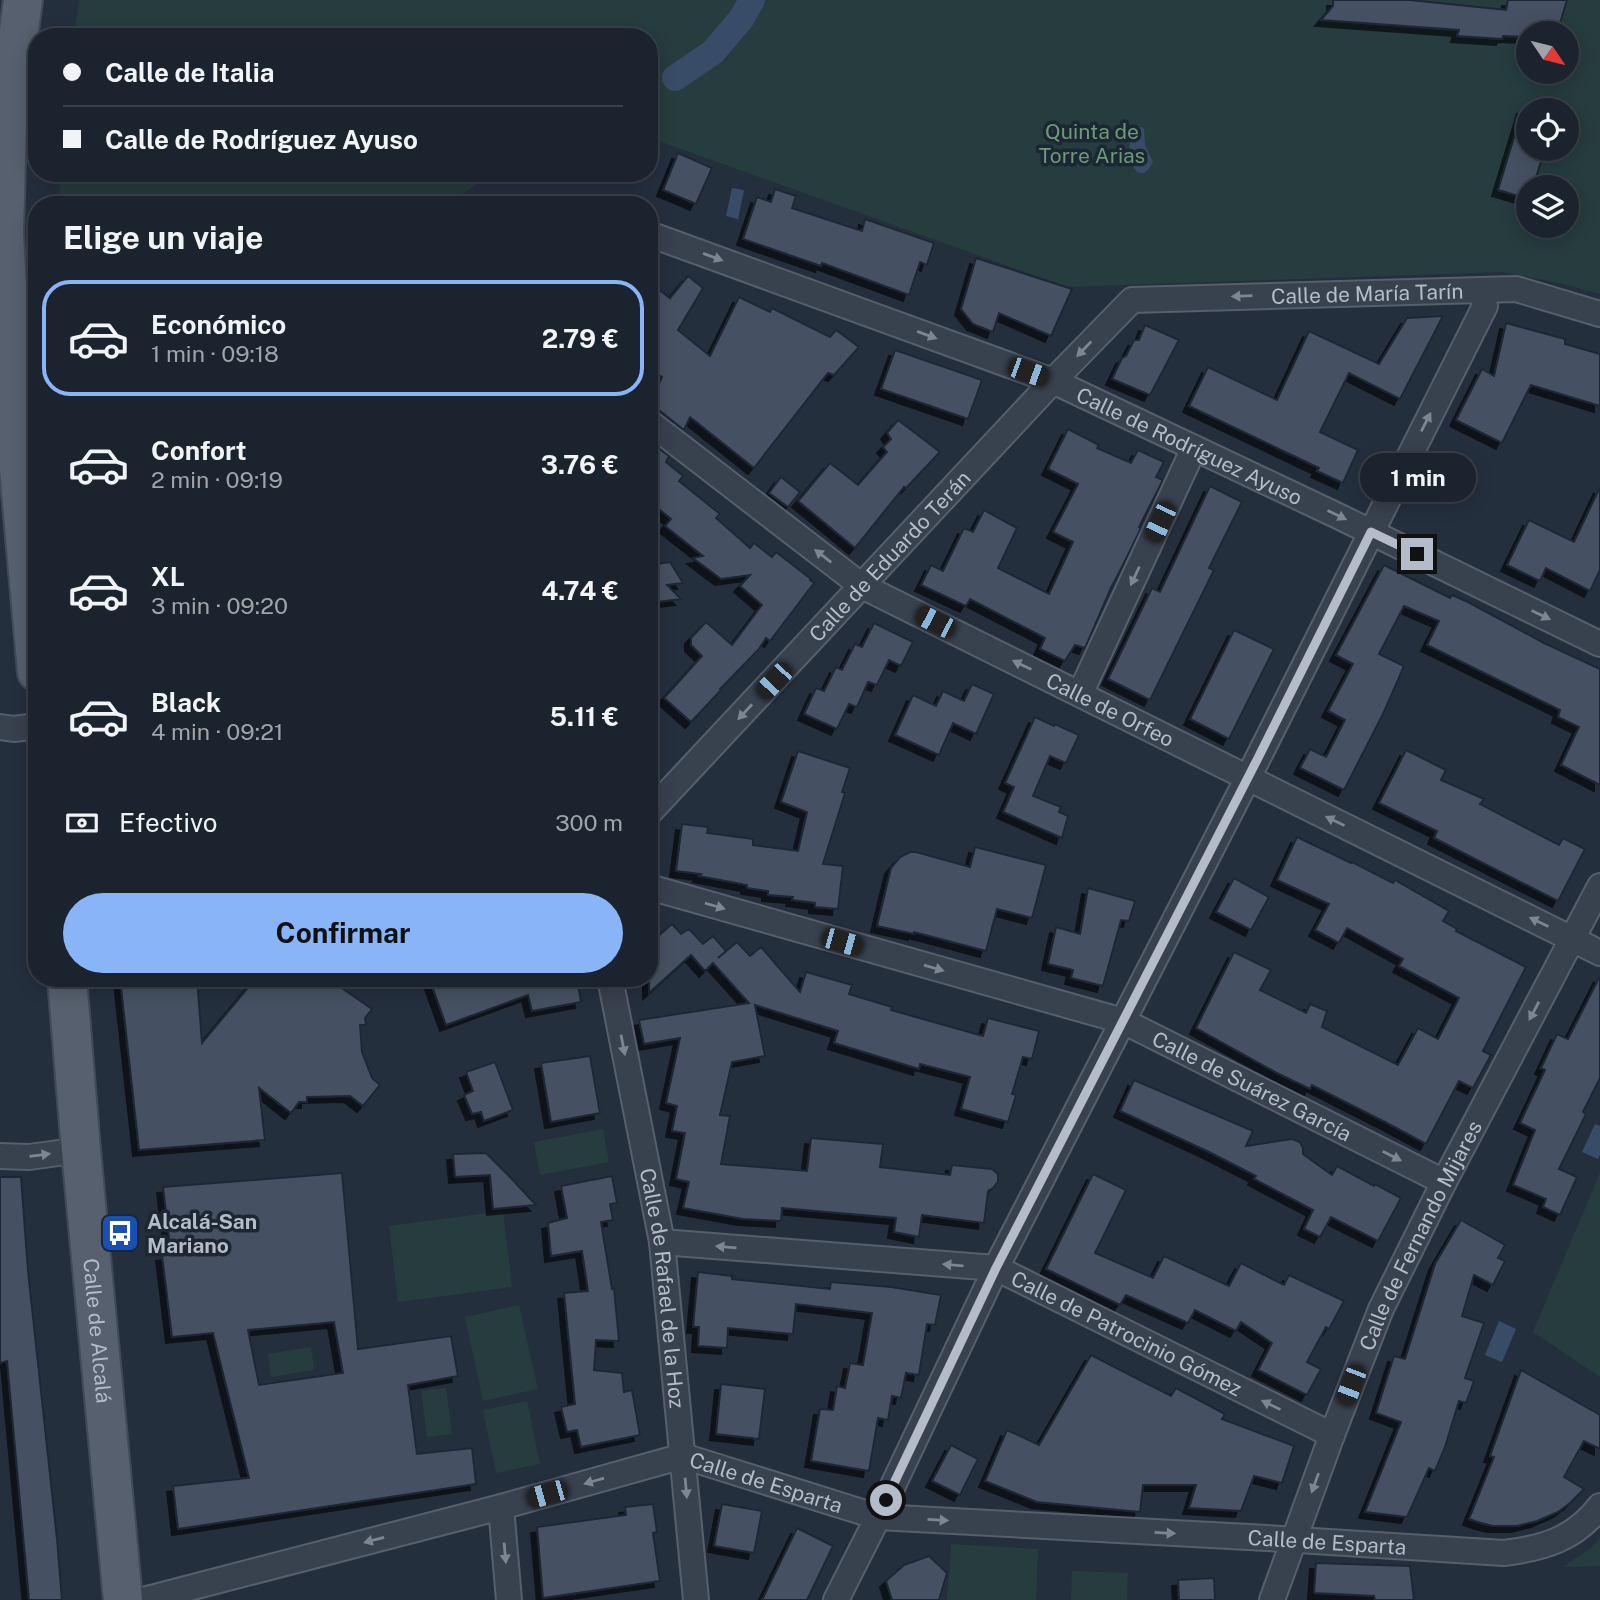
<!DOCTYPE html>
<html lang="es">
<meta charset="utf-8">
<style>
body{margin:0;font-family:"Public Sans",sans-serif;background:#282f3a;color:#f1f3f6;height:100vh;display:flex;flex-direction:column;font-size:26px;white-space:nowrap}
*{box-sizing:border-box;margin:0}
p{font-size:23px;color:#a0a4aa}
.icon{flex:none;width:38px;height:38px;fill:none;stroke:currentColor;stroke-width:2;stroke-linecap:round;stroke-linejoin:round}
.map{position:relative;flex:1;overflow:hidden}
.panel{position:absolute;left:28px;top:196px;width:630px;height:791px;display:flex;flex-direction:column;background:#1b232e;border-radius:28px;box-shadow:0 4px 18px #0003,0 0 0 2px #39404a}
.panel>*{flex:none}
.guide{position:absolute;left:28px;top:28px;width:630px;height:154px;border-radius:28px;box-shadow:0 4px 18px #0003,0 0 0 2px #39404a;display:grid;align-content:center;height:154px;padding:0 35px;background:#1b232e}
.needle{width:46px;rotate:125deg}
.controls{position:absolute;left:1516px;top:21px;display:grid;gap:14px}
.controls a{display:grid;place-items:center;width:63px;height:63px;border-radius:50%;background:#1b232e;box-shadow:0 4px 18px #0003,0 0 0 2px #39404a;font-size:35px}
.end{position:absolute;width:32px;height:32px;margin:-16px;border:9px solid #b4bcc9;background:#111;box-shadow:0 0 0 4px #111}
.from{border-radius:50%}
.bubble{position:absolute;height:49px;border-radius:24px;background:#1b232e;box-shadow:0 4px 18px #0003,0 0 0 2px #39404a;font-size:23px;font-weight:700;line-height:49px;text-align:center}
.car{position:absolute;width:21px;height:42px;margin:-21px -10px;border-radius:9px;box-shadow:0 0 5px 2px #0007;background:linear-gradient(#222 24%,#8ab4d8 0 40%,#222 0 76%,#8ab4d8 0 86%,#222 0)}
.guide b{display:flex;align-items:center;gap:24px;height:66px;font-size:26px}
.guide b+b{border-top:2px solid #39404a}
.guide i{width:18px;height:18px;background:#f1f3f6}
ul{padding:0;list-style:none}
li{display:flex;align-items:center;gap:21px;height:116px;margin:0 14px 10px;padding:0 21px;border:4px solid transparent;border-radius:28px}
li div{flex:1}
li b{display:block;font-size:26px}
li em{font-style:normal;font-weight:700}
li.active{border-color:#8ab4f8}
li>.icon{width:63px;height:63px;stroke-width:1.5}
h2{padding:0 35px;font-size:32px;line-height:84px}
.pay{display:flex;align-items:center;gap:18px;height:77px;padding:0 35px;font-size:26px}
.pay p{margin-inline-start:auto}
.primary-button{display:flex;gap:14px;margin-top:auto;padding:14px 35px}
.primary-button a{flex:1;height:80px;border-radius:42px;background:#8ab4f8;color:#111;font-size:28px;font-weight:700;line-height:80px;text-align:center}
.map>svg:first-child{display:block}
</style>
<div class="map">
<svg width="1600" height="1600" viewBox="0 0 1600 1600">
<defs>
<filter id="shadow"><feDropShadow dx="-6" dy="6" stdDeviation="0" flood-color="#0009"/></filter>
</defs>
<rect width="100%" height="100%" fill="#242f3e"/>
<g fill="#263c3f" fill-rule="evenodd">
<path d="M79,0H1600V294L1559,283L1502,272L1067,287L653,139L649,135V37H74ZM1528,33H1566V72H1528ZM1528,110H1566V149H1528ZM1528,187H1566V226H1528Z"/>
<path d="M60,173H494L445,205H60Z"/>
<path d="M603,1129L609,1162L540,1175L534,1142Z"/>
<path d="M1600,1173V1377L1533,1332Z"/>
<path d="M503,1211L512,1287L398,1302L389,1226Z"/>
<path d="M519,1305L538,1389L483,1401L465,1317Z"/>
<path d="M311,1347L314,1370L271,1377L268,1354Z"/>
<path d="M446,1388L452,1434L427,1437L421,1391Z"/>
<path d="M527,1401L540,1464L496,1473L483,1410Z"/>
<path d="M1600,1539V1566L1563,1567L1591,1548Z"/>
<path d="M951,1544L1038,1549L1036,1600H947Z"/>
<path d="M1072,1571L1128,1573L1127,1600H1071Z"/>
</g>
<g fill="#394c67">
<path d="M1137,127H1141L1144,129L1145,145L1153,162C1137,194 1119,149 1137,127Z"/>
<path d="M732,188L744,190L738,219L726,216Z"/>
<path d="M1595,1124L1600,1126V1155L1598,1159L1582,1152Z"/>
<path d="M1499,1321L1516,1329L1502,1362L1485,1355Z"/>
</g>
<g fill="none" stroke-linecap="round" stroke-linejoin="round">
<path stroke="#394c67" stroke-width="26" d="M675,78L713,52L741,19L752,0"/>
</g>
<g fill="#455162" stroke="#1f2835" stroke-width="2" fill-rule="evenodd" filter="url(#shadow)">
<path d="M1333,0H1410L1506,10L1508,0H1567L1557,33L1532,29L1531,33H1528V37L1503,36L1502,39L1457,36L1459,30L1321,20L1333,6Z"/>
<path d="M1523,108L1528,109V149H1545L1533,187H1528V199L1498,190Z"/>
<path d="M678,153L712,168L696,204L663,190Z"/>
<path d="M775,189L796,196L792,208L862,231L865,219L934,243L927,265L920,262L909,295L822,263L821,266L743,239L757,197L771,202Z"/>
<path d="M976,258L1072,289L1051,336L999,313L993,332L973,324L961,309Z"/>
<path d="M688,276L703,288L678,330L710,356L739,297L770,312L772,308L830,337L836,330L859,347L834,375L828,373L754,468L690,417L684,430L650,403L662,377L649,367V282L670,298Z"/>
<path d="M1443,316L1400,399L1349,373L1320,432L1358,450L1343,483L1317,471L1319,468L1189,406L1208,367L1277,400L1309,331L1379,364L1407,318Z"/>
<path d="M1506,323L1565,339V344L1600,354V406L1531,385L1502,443L1456,420L1482,369L1494,376Z"/>
<path d="M1145,325L1179,340L1150,395L1112,379L1122,358L1126,356L1134,340H1139Z"/>
<path d="M895,350L982,380L968,419L881,389Z"/>
<path d="M898,420L940,452L906,488L904,487L855,548L798,501L830,463L858,485L887,452L883,447L891,439L887,433Z"/>
<path d="M1068,429L1099,445L1097,448L1131,463L1138,450L1164,462L1156,477L1163,480L1139,527L1141,528L1124,563L1111,588L1085,648L1075,645L1065,661L1040,649L1045,638L970,599L966,606L921,585L931,565L943,571L964,528L973,532L984,510L1017,528L998,568L1049,594L1073,542L1053,532L1078,484L1048,469Z"/>
<path d="M654,445L669,456L666,462L683,476L679,481L720,514L716,518L750,548L754,543L772,557L776,552L811,579L810,580L814,583L770,641L766,638L759,649L720,689L721,690L691,722L664,698L702,656L691,645V638L706,622L732,645L762,605L740,586L750,575L721,579L693,558L703,556L665,526L671,519L649,501V447L650,449Z"/>
<path d="M781,477L800,492L788,507L769,493Z"/>
<path d="M1210,486L1242,502L1209,568L1214,570L1150,700L1108,679L1152,588L1160,592Z"/>
<path d="M1600,487V570L1590,591L1546,568L1540,581L1507,565L1529,520L1574,542Z"/>
<path d="M670,562L683,583L667,585L681,599L649,603V565Z"/>
<path d="M1384,565L1450,598L1452,595L1468,602L1544,643L1600,669V785L1561,765L1579,727L1558,717L1560,710L1427,645L1439,621L1404,606L1379,654L1404,666L1383,714L1344,790L1300,768L1310,749L1326,757L1345,720L1328,711L1353,664L1336,655Z"/>
<path d="M874,623L913,642L901,666L889,660L877,685L868,682L857,707L849,704L837,729L804,714L816,688L824,691L836,667L842,670L855,644L862,647Z"/>
<path d="M1234,630L1274,649L1229,739L1190,719Z"/>
<path d="M972,684L994,694L976,734L953,723L939,755L895,735L913,695L936,706L943,691L964,701Z"/>
<path d="M1035,717L1054,726L1055,724L1079,735L1066,763L1050,756L1033,796L1061,807L1059,812L1068,816L1062,838L1003,812L1014,787L1005,783Z"/>
<path d="M1406,750L1446,770L1441,780L1484,799L1480,804L1559,845L1563,838L1585,849L1558,901L1434,838L1437,831L1379,803Z"/>
<path d="M798,751L850,768L842,792L845,793L823,864L843,866L838,909L815,907V903L792,900L793,897L768,895V891L747,888V885L699,876L701,874L676,871L682,824L708,827L707,833L753,839V845L798,851L807,812L781,802Z"/>
<path d="M1297,837L1351,863L1352,862L1393,883L1395,880L1449,911L1443,921L1457,929L1456,931L1526,967L1483,1051L1491,1055L1473,1088L1459,1081L1426,1144L1387,1123L1312,1085L1310,1089L1277,1073L1196,1028L1234,952L1271,970L1260,990L1306,1013L1310,1004L1327,1011L1322,1027L1398,1065L1418,1028L1438,1039L1459,998L1399,966L1403,959L1347,928L1339,943L1315,930L1329,904L1277,880Z"/>
<path d="M975,847L1046,865L1032,918L997,909L986,951L914,932V934L877,926L891,868L900,857L910,852H916L970,867Z"/>
<path d="M1234,878L1269,897L1251,930L1216,912Z"/>
<path d="M1088,888L1135,901L1129,921L1121,920L1103,986L1071,978L1073,970L1048,964L1056,927L1080,934Z"/>
<path d="M672,924L681,934L689,929L703,944L713,936L726,951L718,958L737,942L750,956L761,947L800,992L806,972L852,985L849,994L892,1007L891,1010L983,1036L988,1018L1039,1031L1032,1059L1023,1057L1012,1094L1016,1095L1008,1122L961,1109L970,1077L920,1064L919,1069L834,1043L838,1031L755,1005L765,1056L732,1062L720,1115L730,1116L721,1164L807,1171L811,1138L883,1144L880,1167L950,1175L952,1165L992,1169L998,1174V1182L993,1188L988,1191L984,1223L922,1215L919,1237L894,1232L896,1218L782,1208L781,1221L743,1219L683,1208L689,1182L676,1179L685,1133L672,1131L677,1106L666,1103L680,1038L644,1044L639,1020L749,1003L713,963L705,971L691,955L649,993V944Z"/>
<path d="M1600,976V1078L1583,1112L1586,1114L1559,1169L1577,1177L1560,1215L1543,1207L1546,1199L1513,1185L1535,1130L1520,1123L1545,1070L1541,1068L1557,1034L1568,1039Z"/>
<path d="M120,978H197L202,1043L256,978H335L336,984L372,1009L365,1018L366,1025H360L362,1052L372,1078L380,1085L363,1106L350,1096L307,1097V1102H299L291,1113L259,1088L265,1140L139,1150Z"/>
<path d="M429,978H577L581,1002L532,1011L528,995L446,1025Z"/>
<path d="M590,1056L600,1113L551,1122L541,1063Z"/>
<path d="M495,1062L513,1110L484,1121L481,1112L472,1114L464,1095L473,1091L466,1072Z"/>
<path d="M1134,1080L1253,1131L1246,1146L1292,1139L1300,1142L1303,1148V1154L1332,1175L1337,1166L1374,1186L1375,1184L1401,1198L1378,1241L1331,1217L1320,1237L1304,1229L1313,1210L1254,1179L1256,1176L1207,1151L1120,1111Z"/>
<path d="M486,1153L508,1175L536,1205L493,1209L490,1175L455,1177L453,1154Z"/>
<path d="M342,1173L358,1349L451,1336L458,1376L408,1385L417,1454L472,1448L476,1484L178,1529L173,1486L249,1478L213,1333L172,1337L162,1255L171,1254L163,1187ZM334,1322L343,1373L259,1385L248,1330Z"/>
<path d="M1093,1174L1126,1190L1095,1253L1153,1278L1164,1256L1229,1286L1241,1263L1284,1285L1289,1275L1344,1301L1329,1329L1326,1327L1307,1362L1321,1369L1307,1395L1258,1370L1272,1343L1241,1322L1236,1331L1195,1310L1188,1323L1126,1295L1120,1305L1046,1269Z"/>
<path d="M612,1176L617,1203L610,1204L613,1220L601,1222L612,1289L614,1288L619,1341L596,1340L594,1370L622,1373L624,1392L632,1390L640,1435L581,1447L577,1430L567,1432L561,1407L575,1404L564,1293L588,1291L582,1251L551,1256L548,1223L567,1218L561,1186Z"/>
<path d="M0,1177H21L28,1271L57,1539L62,1600H29L7,1361L0,1363Z"/>
<path d="M1461,1220L1505,1245L1498,1258L1505,1261L1493,1285L1474,1275L1462,1316L1484,1323L1465,1378L1474,1381L1466,1403L1459,1401L1445,1447L1435,1471L1429,1468L1407,1517L1365,1512L1401,1422L1376,1413L1394,1356L1405,1359L1435,1264Z"/>
<path d="M698,1272L732,1276V1279L830,1289L831,1282L891,1287L941,1295L935,1325L927,1324L919,1375L906,1373L901,1398L892,1396L888,1420L878,1418L869,1471L811,1461L820,1409L833,1410L837,1386L845,1388L850,1363L863,1365L872,1313L796,1304L793,1334L728,1328L727,1348L698,1346L699,1327H693Z"/>
<path d="M1091,1355L1171,1396L1176,1388L1225,1414L1222,1419L1294,1446L1282,1483L1254,1476L1241,1511L1189,1508L1196,1485H1143L1140,1512L1037,1502L985,1481L1007,1430L1039,1445Z"/>
<path d="M1521,1370L1600,1415V1449L1584,1441L1564,1477L1584,1489L1570,1503L1558,1512L1537,1521L1517,1526H1493L1481,1523L1469,1519L1494,1457L1490,1456Z"/>
<path d="M721,1384L765,1389L759,1439L716,1434Z"/>
<path d="M951,1445L978,1459L960,1495L932,1481Z"/>
<path d="M653,1504L657,1532L653,1533L660,1581L543,1598L537,1527L626,1515L625,1507Z"/>
<path d="M722,1504L762,1511L754,1553L714,1546Z"/>
<path d="M797,1528L833,1546L807,1600H762Z"/>
<path d="M929,1556L947,1573L939,1600H892L886,1581L904,1565Z"/>
<path d="M1316,1563L1410,1566L1414,1600H1375L1374,1596L1314,1593Z"/>
<path d="M1214,1578L1215,1600H1179L1178,1580Z"/>
</g>
<g fill="none" stroke-linecap="round" stroke-linejoin="round">
<g stroke="#565f6c" stroke-width="28">
<g id="street">
<path id="s1" d="M649,234L1053,381L1338,516L1600,644"/>
<path id="s2" d="M649,422L862,586L1600,953"/>
<path d="M1080,694L1194,448"/>
<path d="M0,727L14,729L37,726"/>
<path id="s3" d="M649,813L1053,381L1132,300L1516,289L1600,314"/>
<path id="s4" d="M649,887L1123,1021L1444,1182"/>
<path id="s5" d="M610,978L662,1242L696,1600"/>
<path d="M0,1156L29,1157L81,1150"/>
<path id="s6" d="M662,1242L996,1268L1332,1435"/>
<path d="M501,1507L509,1600"/>
<path id="s7" d="M143,1600L501,1507L683,1456L878,1517L1267,1538L1504,1553C1544,1548 1575,1539 1600,1506"/>
<path d="M836,1600L878,1517L996,1268L1257,760L1485,306L1481,290"/>
<path id="s8" d="M1272,1600L1332,1435L1381,1309L1444,1182L1600,886"/>
</g>
</g>
<g stroke="#414a57" stroke-width="42">
<g id="primary">
<path d="M23,0L7,122L4,234L14,413L37,672"/>
<path id="s9" d="M67,978L81,1150L123,1600"/>
</g>
</g>
<use href="#street" stroke="#38414e" stroke-width="24"/>
<use href="#primary" stroke="#56606e" stroke-width="38"/>
</g>
<defs><path id="oneway-solid" d="M-6-.8H1V-3.2L6.5 0L1 3.2V.8H-6Z" transform="scale(1.75)"/></defs>
<g fill="#7c8592">
<use href="#oneway-solid" transform="translate(713 257) rotate(20)"/>
<use href="#oneway-solid" transform="translate(1242 296) rotate(178)"/>
<use href="#oneway-solid" transform="translate(927 335) rotate(20)"/>
<use href="#oneway-solid" transform="translate(1084 349) rotate(134)"/>
<use href="#oneway-solid" transform="translate(1426 422) rotate(-63)"/>
<use href="#oneway-solid" transform="translate(1337 515) rotate(26)"/>
<use href="#oneway-solid" transform="translate(823 556) rotate(-142)"/>
<use href="#oneway-solid" transform="translate(1135 576) rotate(115)"/>
<use href="#oneway-solid" transform="translate(1541 615) rotate(26)"/>
<use href="#oneway-solid" transform="translate(1022 665) rotate(-154)"/>
<use href="#oneway-solid" transform="translate(745 712) rotate(133)"/>
<use href="#oneway-solid" transform="translate(1335 821) rotate(-154)"/>
<use href="#oneway-solid" transform="translate(715 906) rotate(16)"/>
<use href="#oneway-solid" transform="translate(1539 922) rotate(-154)"/>
<use href="#oneway-solid" transform="translate(934 968) rotate(16)"/>
<use href="#oneway-solid" transform="translate(1534 1011) rotate(118)"/>
<use href="#oneway-solid" transform="translate(623 1045) rotate(79)"/>
<use href="#oneway-solid" transform="translate(40 1155) rotate(-7)"/>
<use href="#oneway-solid" transform="translate(1392 1156) rotate(27)"/>
<use href="#oneway-solid" transform="translate(726 1247) rotate(-175)"/>
<use href="#oneway-solid" transform="translate(953 1265) rotate(-175)"/>
<use href="#oneway-solid" transform="translate(1271 1405) rotate(-154)"/>
<use href="#oneway-solid" transform="translate(594 1481) rotate(164)"/>
<use href="#oneway-solid" transform="translate(1315 1483) rotate(110)"/>
<use href="#oneway-solid" transform="translate(686 1488) rotate(85)"/>
<use href="#oneway-solid" transform="translate(938 1520) rotate(3)"/>
<use href="#oneway-solid" transform="translate(1165 1533) rotate(3)"/>
<use href="#oneway-solid" transform="translate(374 1540) rotate(165)"/>
<use href="#oneway-solid" transform="translate(505 1553) rotate(85)"/>
</g>
<g fill="none" stroke-linecap="round" stroke-linejoin="round">
<path stroke="#b4bcc9" stroke-width="9" d="M886,1500L996,1268L1257,760L1371,532L1417,554"/>
</g>
<defs>
<g id="bus-square" transform="scale(2.0125)"><rect x="-9" y="-9" width="18" height="18" rx="4" fill="#1a4fb4" stroke="#1d2633"/><path d="M-5-6H5V4H4V6H2V4H-2V6H-4V4H-5ZM-3.5-4V0h7V-4ZM-3.5 1.2v1.5H-2V1.2ZM2 1.2v1.5H3.5V1.2Z" fill="#fff"/></g>
</defs>
<g fill-rule="evenodd">
<use href="#bus-square" x="120" y="1233"/>
</g>
<g text-anchor="middle" dominant-baseline="central" stroke-width="7" stroke-linejoin="round" paint-order="stroke">
<g font-size="21" fill="#6b9a76" stroke="#1d2633">
<text x="1092" y="131">Quinta de<tspan x="1092" dy="24">Torre Arias</tspan></text>
</g>
<g font-size="21" fill="#b4bcc9" stroke="#1d2633">
<text stroke="none"><textPath href="#s3" startOffset="940">Calle de María Tarín</textPath></text>
<text stroke="none"><textPath href="#s1" startOffset="581">Calle de Rodríguez Ayuso</textPath></text>
<text stroke="none"><textPath href="#s3" startOffset="352">Calle de Eduardo Terán</textPath></text>
<text stroke="none"><textPath href="#s2" startOffset="546">Calle de Orfeo</textPath></text>
<text stroke="none"><textPath href="#s4" startOffset="637">Calle de Suárez García</textPath></text>
<text stroke="none"><textPath href="#s8" startOffset="394">Calle de Fernando Mijares</textPath></text>
<text stroke="none"><textPath href="#s5" startOffset="315">Calle de Rafael de la Hoz</textPath></text>
<text stroke="none"><textPath href="#s9" startOffset="354">Calle de Alcalá</textPath></text>
<text stroke="none"><textPath href="#s6" startOffset="481">Calle de Patrocinio Gómez</textPath></text>
<text stroke="none"><textPath href="#s7" startOffset="646">Calle de Esparta</textPath></text>
<text stroke="none"><textPath href="#s7" startOffset="1213">Calle de Esparta</textPath></text>
</g>
<g font-size="21" font-weight="bold" fill="#b4bcc9" stroke="#1d2633" text-anchor="start">
<text x="147" y="1221">Alcalá-San<tspan x="147" dy="24">Mariano</tspan></text>
</g>
</g>
</svg>
<div class="controls">
<a><svg class="needle" viewBox="-14 -14 28 28"><path d="M0-13l5 13h-10z" fill="#e53935"/><path d="M0 13l5-13h-10z" fill="#a0a4aa"/></svg></a>
<a><svg class="icon" aria-label="locate" viewBox="0 0 24 24"><circle cx="12" cy="12" r="6"/><path d="M12 2v4M12 18v4M2 12h4M18 12h4"/></svg></a>
<a><svg class="icon" aria-label="layers" viewBox="0 0 24 24"><path d="M12 4l9 5-9 5-9-5zM3 14l9 5 9-5"/></svg></a>
</div>
<i class="end from" style="left:886px;top:1500px"></i>
<i class="end" style="left:1417px;top:554px"></i>
<div class="bubble" style="left:1360px;top:453px;width:116px">1 min</div>
<i class="car" style="left:1028px;top:372px;rotate:110deg"></i>
<i class="car" style="left:1160px;top:522px;rotate:205deg"></i>
<i class="car" style="left:935px;top:622px;rotate:297deg"></i>
<i class="car" style="left:774px;top:681px;rotate:223deg"></i>
<i class="car" style="left:842px;top:942px;rotate:106deg"></i>
<i class="car" style="left:1351px;top:1385px;rotate:201deg"></i>
<i class="car" style="left:547px;top:1494px;rotate:254deg"></i>
<div class="guide">
<b><i class="from"></i>Calle de Italia</b>
<b><i></i>Calle de Rodríguez Ayuso</b>
</div>
<section class="panel">
<h2>Elige un viaje</h2>
<ul>
<li class="active"><svg class="icon" aria-label="car" viewBox="0 0 24 24"><path d="M5 17H2v-5l4-1 3-4h7l3 4 3 1v5h-3M9 17h6M6 11h13"/><circle cx="7" cy="17" r="2"/><circle cx="17" cy="17" r="2"/></svg><div><b>Económico</b><p>1 min · 09:18</p></div><em>2.79 €</em></li>
<li><svg class="icon" aria-label="car" viewBox="0 0 24 24"><path d="M5 17H2v-5l4-1 3-4h7l3 4 3 1v5h-3M9 17h6M6 11h13"/><circle cx="7" cy="17" r="2"/><circle cx="17" cy="17" r="2"/></svg><div><b>Confort</b><p>2 min · 09:19</p></div><em>3.76 €</em></li>
<li><svg class="icon" aria-label="car" viewBox="0 0 24 24"><path d="M5 17H2v-5l4-1 3-4h7l3 4 3 1v5h-3M9 17h6M6 11h13"/><circle cx="7" cy="17" r="2"/><circle cx="17" cy="17" r="2"/></svg><div><b>XL</b><p>3 min · 09:20</p></div><em>4.74 €</em></li>
<li><svg class="icon" aria-label="car" viewBox="0 0 24 24"><path d="M5 17H2v-5l4-1 3-4h7l3 4 3 1v5h-3M9 17h6M6 11h13"/><circle cx="7" cy="17" r="2"/><circle cx="17" cy="17" r="2"/></svg><div><b>Black</b><p>4 min · 09:21</p></div><em>5.11 €</em></li>
</ul>
<div class="pay"><svg class="icon" aria-label="cash" viewBox="0 0 24 24"><path d="M3 7h18v10H3z"/><circle cx="12" cy="12" r="2"/></svg>Efectivo<p>300 m</p></div>
<div class="primary-button"><a>Confirmar</a></div>
</section>
</div>
